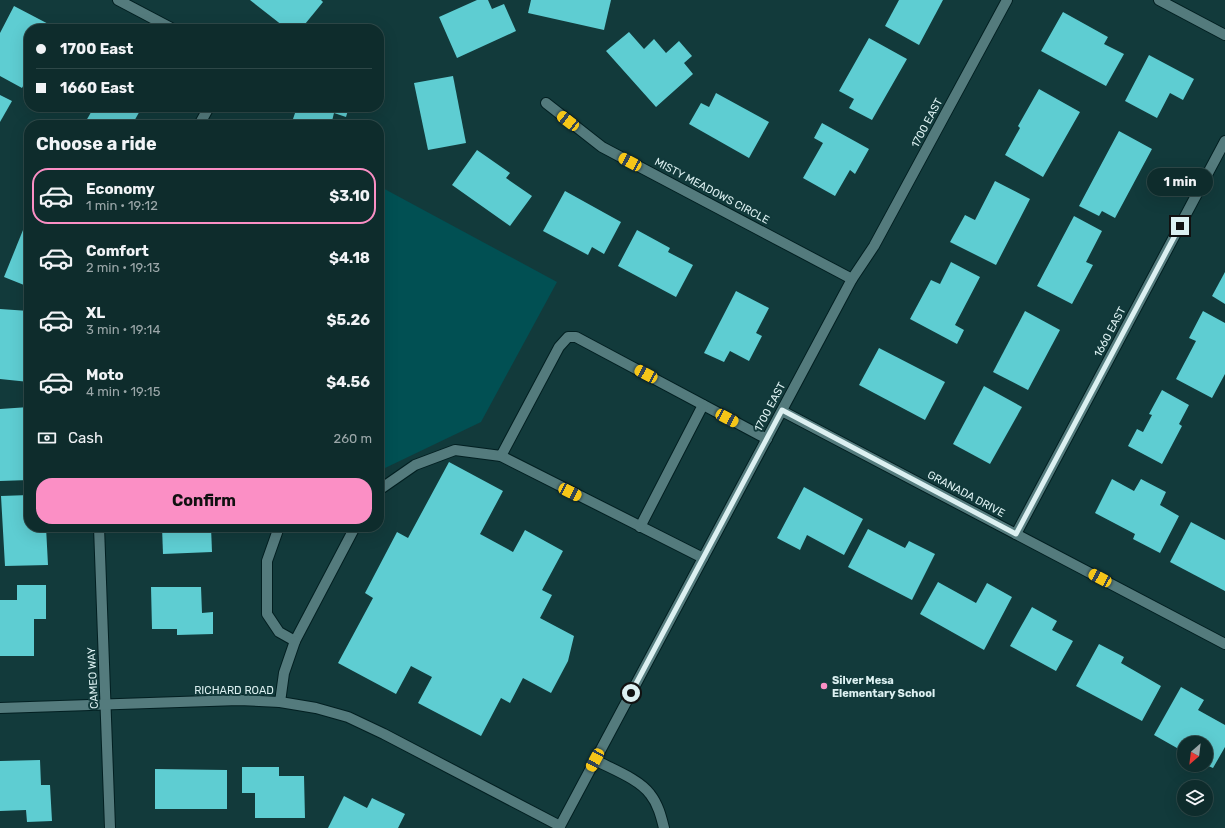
<!DOCTYPE html>
<meta charset="utf-8">
<style>
body{margin:0;font-family:Rubik,sans-serif;background:#173434;color:#f1f3f6;height:100vh;display:flex;flex-direction:column;font-size:15px;white-space:nowrap}
*{box-sizing:border-box;margin:0}
p{font-size:13px;color:#9ba7a9}
.icon{flex:none;width:22px;height:22px;fill:none;stroke:currentColor;stroke-width:2;stroke-linecap:round;stroke-linejoin:round}
.map{position:relative;flex:1;overflow:hidden}
.drawer{position:absolute;left:24px;top:120px;width:360px;height:412px;display:flex;flex-direction:column;background:#0e2c2c;border-radius:16px;box-shadow:0 4px 16px #0002,0 0 0 1px #2e4848}
.drawer>*{flex:none}
.hud{position:absolute;left:24px;top:24px;width:360px;height:88px;border-radius:16px;box-shadow:0 4px 16px #0002,0 0 0 1px #2e4848;display:grid;align-content:center;height:88px;padding:0 12px;background:#0e2c2c}
.needle{width:26px;rotate:208deg}
.controls{position:absolute;left:1177px;top:736px;display:grid;gap:8px}
.controls a{display:grid;place-items:center;width:36px;height:36px;border-radius:50%;background:#0e2c2c;box-shadow:0 4px 16px #0002,0 0 0 1px #2e4848;font-size:20px}
.end{position:absolute;width:18px;height:18px;margin:-9px;border:5px solid #dcf0f1;background:#111;box-shadow:0 0 0 2px #111}
.from{border-radius:50%}
.bubble{position:absolute;height:28px;border-radius:14px;background:#0e2c2c;box-shadow:0 4px 16px #0002,0 0 0 1px #2e4848;font-size:13px;font-weight:700;line-height:28px;text-align:center}
.car{position:absolute;width:12px;height:24px;margin:-12px -6px;border-radius:5px;box-shadow:0 0 3px 1px #0007;background:linear-gradient(#f5c518 24%,#345 0 40%,#f5c518 0 76%,#345 0 86%,#f5c518 0)}
.hud b{display:flex;align-items:center;gap:14px;height:38px;font-size:15px}
.hud b+b{border-top:1px solid #2e4848}
.hud i{width:10px;height:10px;background:#f1f3f6}
ul{padding:0;list-style:none}
li{display:flex;align-items:center;gap:12px;height:56px;margin:0 8px 6px;padding:0 4px;border:2px solid transparent;border-radius:16px}
li div{flex:1}
li b{display:block;font-size:15px}
li em{font-style:normal;font-weight:700}
li.active{border-color:#fb8fc5}
li>.icon{width:36px;height:36px;stroke-width:1.5}
h2{padding:0 12px;font-size:18px;line-height:48px}
.pay{display:flex;align-items:center;gap:10px;height:44px;padding:0 12px;font-size:15px}
.pay p{margin-inline-start:auto}
.action{display:flex;gap:8px;margin-top:auto;padding:8px 12px}
.action a{flex:1;height:46px;border-radius:16px;background:#fb8fc5;color:#111;font-size:16px;font-weight:700;line-height:46px;text-align:center}
.map>svg:first-child{display:block}
</style>
<div class="map">
<svg width="1225" height="828" viewBox="0 0 1225 828">
<rect width="100%" height="100%" fill="#123a3b"/>
<path fill="#015053" d="M379,186L557,282L481,422L383,469L379,467Z"/>
<g fill="#5ecdd2">
<path d="M250,0H321L323,2L301,29H287Z"/>
<path d="M477,0H488L492,9L504,4L516,31L457,58L439,17Z"/>
<path d="M531,0H611L604,30L528,13Z"/>
<path d="M899,0H943L919,45L885,26Z"/>
<path d="M14,6L58,29H29V75L22,88L0,76V33Z"/>
<path d="M1063,12L1108,37L1104,44L1124,54L1106,86L1041,51Z"/>
<path d="M629,32L644,49L654,39L666,53L679,41L692,56L684,63L693,74L656,107L606,51Z"/>
<path d="M869,38L907,59L872,120L849,108L854,99L839,91Z"/>
<path d="M1149,55L1194,79L1183,100L1170,93L1157,118L1125,101Z"/>
<path d="M453,76L466,143L428,150L414,83Z"/>
<path d="M1039,89L1080,112L1043,177L1005,155L1020,128L1018,126Z"/>
<path d="M716,93L769,122L749,158L689,124L701,103L709,107Z"/>
<path d="M0,95L12,101L0,122Z"/>
<path d="M94,107H142L132,125H93L86,121Z"/>
<path d="M297,107H349L346,117L334,113L331,125H291Z"/>
<path d="M822,123L869,149L855,174L850,170L835,196L803,178L823,143L814,138Z"/>
<path d="M1119,131L1152,149L1115,218L1102,211L1099,216L1079,206Z"/>
<path d="M477,150L510,173L506,178L532,196L510,226L452,185Z"/>
<path d="M995,181L1030,199L996,265L950,242L965,215L975,220Z"/>
<path d="M565,191L621,222L604,254L592,247L588,255L543,231Z"/>
<path d="M1074,216L1102,231L1086,262L1093,265L1072,304L1037,286Z"/>
<path d="M23,230L29,232V287L4,277Z"/>
<path d="M637,230L670,248L668,252L693,265L676,297L618,266Z"/>
<path d="M951,262L980,277L955,325L964,330L957,344L910,319L931,280L940,284Z"/>
<path d="M1225,272V304L1212,296Z"/>
<path d="M736,291L769,308L756,333L762,336L749,361L730,351L724,362L704,353Z"/>
<path d="M0,309L29,311V382L0,379Z"/>
<path d="M1025,311L1060,330L1028,390L993,372Z"/>
<path d="M1203,311L1225,323V374L1212,398L1176,379L1196,341L1189,338Z"/>
<path d="M879,348L945,382L925,420L859,385Z"/>
<path d="M984,386L1022,407L990,464L953,444Z"/>
<path d="M1162,390L1189,405L1179,424L1182,426L1162,464L1128,446L1137,429L1143,432L1152,415L1149,414Z"/>
<path d="M29,407V480L0,481V409Z"/>
<path d="M449,462L503,491L480,534L513,552L525,530L563,551L542,590L552,595L540,618L574,636L568,661L551,693L523,678L510,703L501,698L481,736L418,703L432,677L411,666L396,694L338,663L373,598L365,593L397,532L408,538Z"/>
<path d="M1112,479L1134,491L1141,479L1166,492L1160,505L1179,516L1160,553L1133,539L1135,534L1095,513Z"/>
<path d="M804,487L863,519L844,555L807,535L800,550L777,538Z"/>
<path d="M29,495V527H46L48,565L5,566L1,496Z"/>
<path d="M1191,522L1225,540V591L1170,562Z"/>
<path d="M162,527H211L212,552L163,554Z"/>
<path d="M868,529L905,548L909,541L935,554L912,600L848,567Z"/>
<path d="M938,582L976,603L987,583L1012,597L984,650L920,614Z"/>
<path d="M17,585H46V619H34V656H0V600H17Z"/>
<path d="M151,587H201L202,613L213,612V634L177,635V629H152Z"/>
<path d="M1032,607L1057,621L1052,630L1073,641L1056,671L1010,646Z"/>
<path d="M1099,644L1124,657L1121,663L1161,686L1142,721L1076,686Z"/>
<path d="M1181,687L1204,700L1198,710L1225,725V747L1213,768L1206,765V743H1184V752L1154,735Z"/>
<path d="M40,760L41,785H50L52,821L27,822L26,810L0,811V761Z"/>
<path d="M242,767H279V776H304L305,818H255V793H242Z"/>
<path d="M155,769L227,770V809H155Z"/>
<path d="M344,796L367,808L372,798L405,814L398,828H328Z"/>
</g>
<g fill="none" stroke-linecap="round" stroke-linejoin="round">
<g stroke="#021f21" stroke-width="12">
<g id="minor">
<path d="M118,0L173,29"/>
<path d="M1159,0L1225,35"/>
<path d="M546,103L602,147L852,279"/>
<path d="M199,125L209,107"/>
<path d="M782,411L1225,644"/>
<path d="M501,456L703,558"/>
<path d="M379,490L415,465L455,450L501,456L559,347L568,337H576L767,439"/>
<path d="M99,527L110,828"/>
<path d="M279,527L267,561V614L279,632L295,641L355,527"/>
<path d="M640,527L703,405"/>
<path d="M1016,534L1225,141"/>
<path d="M280,702L284,673L295,641"/>
<path d="M0,708L239,700L280,702L316,708L348,717L384,734L560,826"/>
<path d="M595,760C612,769 639,779 650,794C658,804 661,816 664,828"/>
<path d="M559,828L852,279L874,246L1007,0"/>
</g>
</g>
<use href="#minor" stroke="#547b7d" stroke-width="10"/>
</g>
<g fill="none" stroke-linecap="round" stroke-linejoin="round">
<path stroke="#dcf0f1" stroke-width="5" d="M631,693L782,410L1016,534L1180,226"/>
</g>
<circle fill="#fb8fc5" stroke="#123a3b" stroke-width="1.5" cx="824" cy="686" r="4"/>
<g text-anchor="middle" dominant-baseline="central" stroke-width="4" stroke-linejoin="round" paint-order="stroke">
<g font-size="11" fill="#dcf0f1" stroke="#123a3b">
<text transform="translate(927 123) rotate(-62)">1700 EAST</text>
<text transform="translate(712 191) rotate(28)">MISTY MEADOWS CIRCLE</text>
<text transform="translate(1110 332) rotate(-62)">1660 EAST</text>
<text transform="translate(770 407) rotate(-62)">1700 EAST</text>
<text transform="translate(966 494) rotate(28)">GRANADA DRIVE</text>
<text transform="translate(93 678) rotate(-93)">CAMEO WAY</text>
<text x="234" y="690">RICHARD ROAD</text>
</g>
<g font-size="11" font-weight="bold" fill="#dcf0f1" stroke="#123a3b" text-anchor="start">
<text x="832" y="680">Silver Mesa<tspan x="832" dy="13">Elementary School</tspan></text>
</g>
</g>
</svg>
<div class="controls">
<a><svg class="needle" viewBox="-14 -14 28 28"><path d="M0-13l5 13h-10z" fill="#e53935"/><path d="M0 13l5-13h-10z" fill="#9ba7a9"/></svg></a>
<a><svg class="icon" aria-label="layers" viewBox="0 0 24 24"><path d="M12 4l9 5-9 5-9-5zM3 14l9 5 9-5"/></svg></a>
</div>
<i class="end from" style="left:631px;top:693px"></i>
<i class="end" style="left:1180px;top:226px"></i>
<div class="bubble" style="left:1147px;top:168px;width:66px">1 min</div>
<i class="car" style="left:568px;top:121px;rotate:308deg"></i>
<i class="car" style="left:630px;top:162px;rotate:298deg"></i>
<i class="car" style="left:646px;top:374px;rotate:298deg"></i>
<i class="car" style="left:727px;top:418px;rotate:118deg"></i>
<i class="car" style="left:570px;top:492px;rotate:117deg"></i>
<i class="car" style="left:1100px;top:578px;rotate:298deg"></i>
<i class="car" style="left:595px;top:760px;rotate:208deg"></i>
<div class="hud">
<b><i class="from"></i>1700 East</b>
<b><i></i>1660 East</b>
</div>
<section class="drawer">
<h2>Choose a ride</h2>
<ul>
<li class="active"><svg class="icon" aria-label="car" viewBox="0 0 24 24"><path d="M5 17H2v-5l4-1 3-4h7l3 4 3 1v5h-3M9 17h6M6 11h13"/><circle cx="7" cy="17" r="2"/><circle cx="17" cy="17" r="2"/></svg><div><b>Economy</b><p>1 min · 19:12</p></div><em>$3.10</em></li>
<li><svg class="icon" aria-label="car" viewBox="0 0 24 24"><path d="M5 17H2v-5l4-1 3-4h7l3 4 3 1v5h-3M9 17h6M6 11h13"/><circle cx="7" cy="17" r="2"/><circle cx="17" cy="17" r="2"/></svg><div><b>Comfort</b><p>2 min · 19:13</p></div><em>$4.18</em></li>
<li><svg class="icon" aria-label="car" viewBox="0 0 24 24"><path d="M5 17H2v-5l4-1 3-4h7l3 4 3 1v5h-3M9 17h6M6 11h13"/><circle cx="7" cy="17" r="2"/><circle cx="17" cy="17" r="2"/></svg><div><b>XL</b><p>3 min · 19:14</p></div><em>$5.26</em></li>
<li><svg class="icon" aria-label="car" viewBox="0 0 24 24"><path d="M5 17H2v-5l4-1 3-4h7l3 4 3 1v5h-3M9 17h6M6 11h13"/><circle cx="7" cy="17" r="2"/><circle cx="17" cy="17" r="2"/></svg><div><b>Moto</b><p>4 min · 19:15</p></div><em>$4.56</em></li>
</ul>
<div class="pay"><svg class="icon" aria-label="cash" viewBox="0 0 24 24"><path d="M3 7h18v10H3z"/><circle cx="12" cy="12" r="2"/></svg>Cash<p>260 m</p></div>
<div class="action"><a>Confirm</a></div>
</section>
</div>
